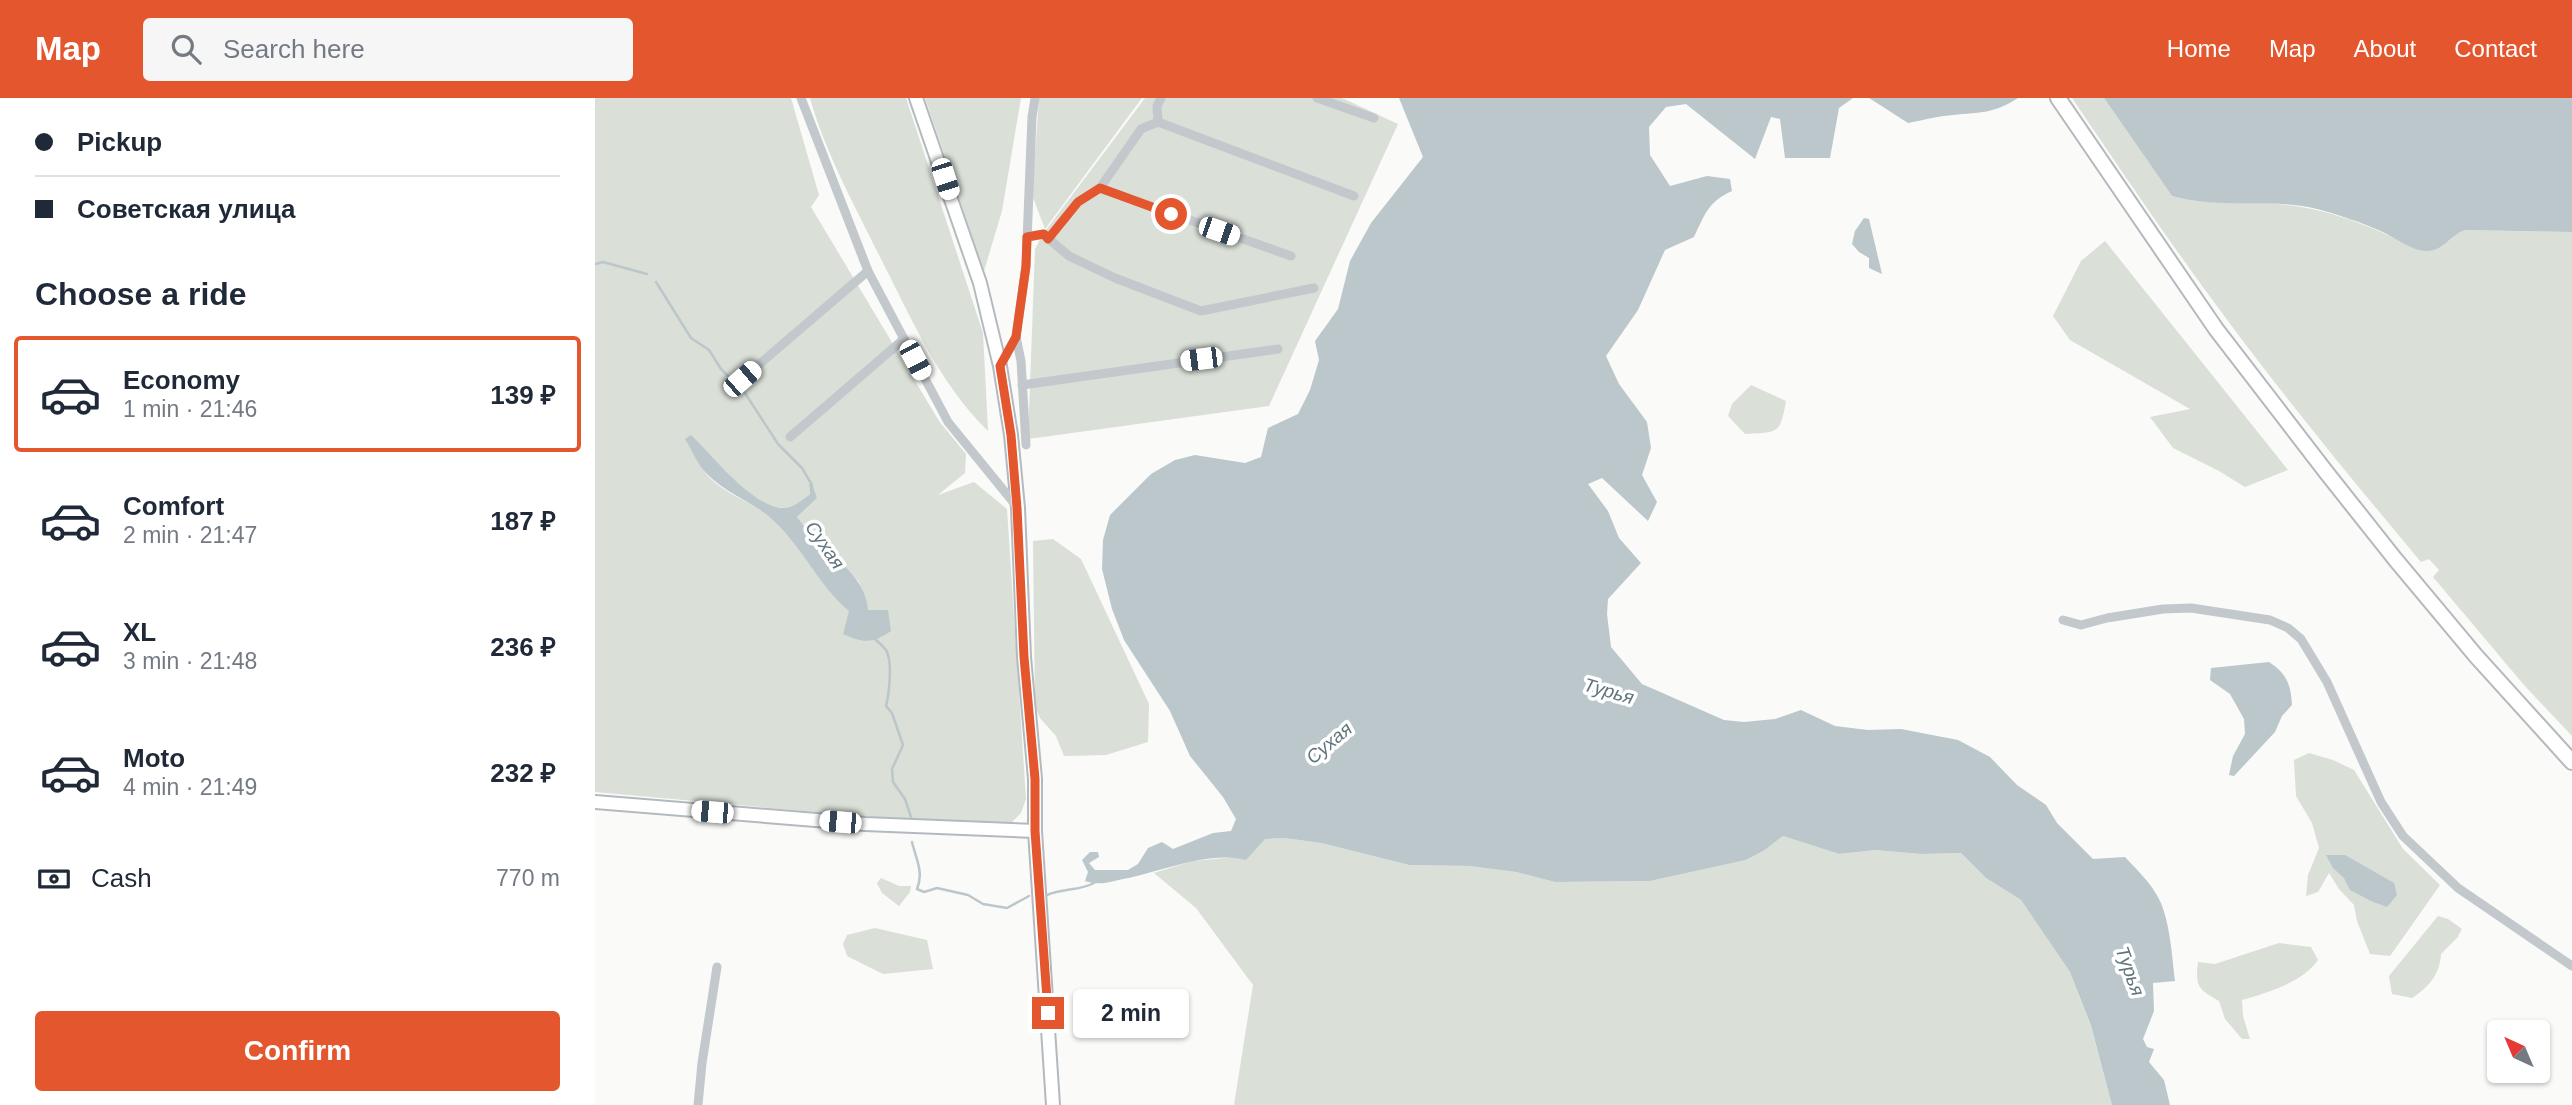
<!DOCTYPE html>
<meta charset="utf-8">
<style>
body{margin:0;font-family:Arial,sans-serif;background:#f6f6f7;color:#1f2937;height:100vh;display:flex;flex-direction:column;font-size:26px;white-space:nowrap}
*{box-sizing:border-box;margin:0}
p{font-size:23px;color:#747a83}
.icon{flex:none;width:38px;height:38px;fill:none;stroke:currentColor;stroke-width:2;stroke-linecap:round;stroke-linejoin:round}
.map{position:relative;flex:1;overflow:hidden}
.panel{display:flex;flex-direction:column;background:#fff;width:595px}
.panel>*{flex:none}
.top-card{display:grid;align-content:center;height:154px;padding:0 35px;background:#fff}
.needle{width:46px;rotate:316deg}
.fabs{position:absolute;left:1892px;top:922px;display:grid;gap:14px}
.fabs a{display:grid;place-items:center;width:63px;height:63px;border-radius:7px;background:#fff;box-shadow:0 2px 5px #0004;font-size:35px}
.end{position:absolute;width:32px;height:32px;margin:-16px;border:9px solid #e4572e;background:#fff;box-shadow:0 0 0 4px #fff}
.from{border-radius:50%}
.bubble{position:absolute;height:49px;border-radius:7px;background:#fff;box-shadow:0 2px 5px #0004;font-size:23px;font-weight:800;line-height:49px;text-align:center}
.car{position:absolute;width:21px;height:42px;margin:-21px -10px;border-radius:9px;box-shadow:0 0 5px 2px #0007;background:linear-gradient(#fff 24%,#345 0 40%,#fff 0 76%,#345 0 86%,#fff 0)}
.top-card b{display:flex;align-items:center;gap:24px;height:66px;font-size:26px}
.top-card b+b{border-top:2px solid #e0e1e3}
.top-card i{width:18px;height:18px;background:#1f2937}
ul{padding:0;list-style:none}
li{display:flex;align-items:center;gap:21px;height:116px;margin:0 14px 10px;padding:0 21px;border:4px solid transparent;border-radius:7px}
li div{flex:1}
li b{display:block;font-size:26px}
li em{font-style:normal;font-weight:800}
li.current{border-color:#e4572e}
li>.icon{width:63px;height:63px;stroke-width:1.5}
h2{padding:0 35px;font-size:32px;line-height:84px}
.pay{display:flex;align-items:center;gap:18px;height:77px;padding:0 35px;font-size:26px}
.pay p{margin-inline-start:auto}
.cta{display:flex;gap:14px;margin-top:auto;padding:14px 35px}
.cta a{flex:1;height:80px;border-radius:7px;background:#e4572e;color:#fff;font-size:28px;font-weight:800;line-height:80px;text-align:center}
header{display:flex;align-items:center;gap:42px;box-sizing:border-box;height:98px;padding:0 35px;background:#e4572e;color:#fff}
header strong{font-size:33px}
nav{display:flex;gap:38px;margin-inline-start:auto;font-size:24px}
.search{width:490px;height:63px;background:#f6f6f7;display:flex;align-items:center;gap:18px;box-sizing:border-box;padding:0 24px;border-radius:7px;color:#747a83;font-size:26px}
main{display:flex;flex:1;min-height:0}
.map>svg:first-child{display:block}
</style>
<header>
<strong>Map</strong>
<div class="search"><svg class="icon" aria-label="search" viewBox="0 0 24 24"><circle cx="10" cy="10" r="6"/><path d="M15 15l6 6"/></svg>Search here</div>
<nav><a>Home</a><a>Map</a><a>About</a><a>Contact</a></nav>
</header>
<main>
<section class="panel">
<div class="top-card">
<b><i class="from"></i>Pickup</b>
<b><i></i>Советская улица</b>
</div>
<h2>Choose a ride</h2>
<ul>
<li class="current"><svg class="icon" aria-label="car" viewBox="0 0 24 24"><path d="M5 17H2v-5l4-1 3-4h7l3 4 3 1v5h-3M9 17h6M6 11h13"/><circle cx="7" cy="17" r="2"/><circle cx="17" cy="17" r="2"/></svg><div><b>Economy</b><p>1 min · 21:46</p></div><em>139 ₽</em></li>
<li><svg class="icon" aria-label="car" viewBox="0 0 24 24"><path d="M5 17H2v-5l4-1 3-4h7l3 4 3 1v5h-3M9 17h6M6 11h13"/><circle cx="7" cy="17" r="2"/><circle cx="17" cy="17" r="2"/></svg><div><b>Comfort</b><p>2 min · 21:47</p></div><em>187 ₽</em></li>
<li><svg class="icon" aria-label="car" viewBox="0 0 24 24"><path d="M5 17H2v-5l4-1 3-4h7l3 4 3 1v5h-3M9 17h6M6 11h13"/><circle cx="7" cy="17" r="2"/><circle cx="17" cy="17" r="2"/></svg><div><b>XL</b><p>3 min · 21:48</p></div><em>236 ₽</em></li>
<li><svg class="icon" aria-label="car" viewBox="0 0 24 24"><path d="M5 17H2v-5l4-1 3-4h7l3 4 3 1v5h-3M9 17h6M6 11h13"/><circle cx="7" cy="17" r="2"/><circle cx="17" cy="17" r="2"/></svg><div><b>Moto</b><p>4 min · 21:49</p></div><em>232 ₽</em></li>
</ul>
<div class="pay"><svg class="icon" aria-label="cash" viewBox="0 0 24 24"><path d="M3 7h18v10H3z"/><circle cx="12" cy="12" r="2"/></svg>Cash<p>770 m</p></div>
<div class="cta"><a>Confirm</a></div>
</section>
<div class="map">
<svg width="1977" height="1007" viewBox="0 0 1977 1007">
<rect width="100%" height="100%" fill="#fafaf8"/>
<g fill="#dadfd7" fill-rule="evenodd">
<path d="M0,0H196L224,97L216,109L344,323L371,356L370,375L343,397L379,384L412,411L431,701L426,715L417,724L320,723L0,694ZM95,338C119,357 167,425 202,407C206,405 211,399 215,396L214,387L222,400L202,419L218,440L239,456L264,484L273,512L248,536L255,513C224,488 208,449 179,422C160,405 130,397 112,377C104,368 100,349 95,338Z"/>
<path d="M215,0H311L388,235L393,333C343,284 316,219 284,157C259,106 230,54 215,0Z"/>
<path d="M330,0H426L407,113L389,173Z"/>
<path d="M444,0H547L450,131L437,97Z"/>
<path d="M550,0H747L803,26L674,308L433,341L440,151L448,136Z"/>
<path d="M1477,0H1509L1577,98C1612,108 1649,103 1684,106C1735,110 1782,131 1827,153L1855,142L1861,136L1870,132L1977,134V638L1929,587L1838,479L1844,472L1834,461L1826,464C1760,385 1694,305 1633,223C1578,150 1528,75 1477,0Z"/>
<path d="M1510,143L1693,372L1650,389L1624,373L1578,350L1555,319L1595,311L1475,242L1458,218L1486,163Z"/>
<path d="M1156,287L1191,303C1185,337 1183,334 1150,336L1133,318L1137,306Z"/>
<path d="M458,441L486,461L554,606L553,644L511,657L469,658L461,638L445,620L440,608L438,443Z"/>
<path d="M1714,655L1738,662L1759,672L1808,751L1845,787L1795,858L1775,856L1762,823L1759,807L1744,791L1734,775L1723,794L1711,798L1713,777L1724,750L1717,725L1701,698L1699,662Z"/>
<path d="M1188,738L1244,756L1280,752L1326,756L1366,755L1391,780L1426,802L1475,874L1496,929L1517,1007H639L658,887L601,810L559,775L597,763L641,759L670,741L689,740L726,745L814,767L874,768L921,774L960,784L1055,783L1151,762L1170,752Z"/>
<path d="M286,780L304,788H316L315,794L304,808L287,795L282,785Z"/>
<path d="M1843,818L1853,821L1867,831L1862,840L1846,856C1845,876 1834,889 1817,900L1797,896L1794,878Z"/>
<path d="M280,830L332,842L338,871L288,876L252,858L248,846L252,837Z"/>
<path d="M1684,845L1716,849L1723,862C1707,885 1673,894 1647,902L1648,918L1655,941H1647L1630,921L1624,903C1603,891 1600,889 1603,864L1620,866Z"/>
</g>
<g fill="#bbc7cb">
<path d="M804,0H1258L1244,10L1235,60H1190L1185,21L1176,19L1160,61L1091,6L1071,9L1054,29L1055,57L1075,88L1112,78L1135,81L1137,93C1113,104 1110,116 1099,139L1070,152L1043,212L1011,258L1024,286L1052,324L1056,350L1047,377L1062,404L1053,423L1007,380L993,386L1013,413L1024,440L1046,465L1013,501L1012,516L1016,549L1047,586L1129,622L1149,624L1180,621L1206,612L1240,628L1273,632L1306,631L1363,642L1395,659L1422,687L1451,707L1462,725L1498,761L1530,759C1542,772 1556,785 1564,801C1575,823 1577,858 1580,883L1558,885L1559,913L1548,941L1552,949L1559,951L1554,964L1569,982L1575,1007H1517L1496,928L1475,874L1426,802L1391,780L1366,755L1326,756L1280,752L1244,756L1188,738L1170,752L1151,762L1055,783L960,784L921,774L874,768L814,767L726,745L689,740L670,741L651,762C614,752 565,774 528,781C514,784 504,788 490,783L493,774L487,762L495,754H503L504,759L494,765L500,772H533L543,766L553,750L567,744L578,751L618,735L636,733L641,721L628,699L595,658L575,613L529,542L517,511L507,471L508,442L515,417L556,376L580,362L600,357L650,365L666,359L673,330L703,316L715,292L724,262L720,243L743,211L755,163L776,125L828,59Z"/>
<path d="M1274,0H1423C1398,16 1386,14 1358,17C1343,18 1328,22 1313,25Z"/>
<path d="M1509,0H1977V134L1870,132C1854,138 1847,155 1828,153C1815,151 1800,140 1788,134C1768,125 1744,117 1722,111C1675,99 1624,112 1577,98Z"/>
<path d="M1269,120L1274,121L1287,176L1274,170V160L1264,154L1257,146L1260,133Z"/>
<path d="M96,337C118,358 155,406 186,410C198,411 206,403 215,396L214,386H217L222,400L202,419C208,426 213,435 220,441C242,461 271,481 273,512H293L296,533C277,546 268,545 248,536L254,513C224,488 208,450 179,423C160,405 132,396 113,377C103,368 97,352 90,341Z"/>
<path d="M1674,564C1691,575 1696,586 1697,607L1687,618L1680,634L1639,678L1634,677L1638,658L1650,636L1649,621L1635,596L1615,582L1616,570Z"/>
<path d="M1731,757H1750L1799,785L1802,797L1792,809L1776,803L1755,792L1749,780L1738,770Z"/>
</g>
<g fill="none" stroke-linecap="round" stroke-linejoin="round">
<g stroke="#bbc7cb" stroke-width="2.5">
<path d="M0,166L8,164L52,176"/>
<path d="M61,184L96,240L114,252L126,271L150,295L183,346L207,370L217,387"/>
<path d="M279,540C283,544 288,548 291,552C298,563 294,596 291,608L297,615L308,647L297,671L298,684L310,701L316,719"/>
<path d="M317,744C321,761 329,774 322,791L329,794L342,790L373,797L388,806L412,810L434,798"/>
<path d="M452,797C468,790 484,793 499,785"/>
</g>
<g stroke="#b3babf" stroke-width="16">
<g id="secondary">
<path d="M321,0L385,185L405,268L416,337L423,410L429,559L440,681V733L458,1007"/>
<path d="M0,704L270,726L440,733"/>
</g>
</g>
<g stroke="#b4b9bd" stroke-width="18">
<path id="trunk" d="M1463,0L1621,231L1731,374L1800,461L1881,558L1977,664"/>
</g>
<g stroke="#c3c8cc" stroke-width="9">
<path d="M206,0L273,173L309,241L353,324L423,410"/>
<path d="M722,0L779,20"/>
<path d="M563,24L562,8L566,0"/>
<path d="M505,90L696,158"/>
<path d="M432,139L448,136L474,158L520,180L606,213L719,190"/>
<path d="M453,141L483,104L505,90L546,31L563,24L759,98"/>
<path d="M421,239L426,263L431,347"/>
<path d="M405,268L421,239L431,168L437,19L440,0"/>
<path d="M147,281L273,173"/>
<path d="M427,287L683,251"/>
<path d="M195,339L309,241"/>
<path d="M1468,522L1486,527L1512,520L1568,511L1596,510L1675,522L1693,530L1706,541L1732,584L1786,704L1808,738L1863,790L1977,868"/>
<path d="M103,1007L107,965L122,869"/>
</g>
<use href="#secondary" stroke="#fff" stroke-width="12"/>
<use href="#trunk" stroke="#fff" stroke-width="14"/>
</g>
<g fill="none" stroke-linecap="round" stroke-linejoin="round">
<path stroke="#e4572e" stroke-width="9" d="M453,915L440,733V681L429,559L422,410L416,337L405,268L421,239L431,168L432,139L449,136L453,141L483,104L505,90L576,116"/>
</g>
<g text-anchor="middle" dominant-baseline="central" stroke-width="7" stroke-linejoin="round" paint-order="stroke">
<g font-size="19" font-style="italic" fill="#60757c" stroke="#fff">
<text transform="translate(230 447) rotate(55)">Сухая</text>
<text transform="translate(1014 593) rotate(16)">Турья</text>
<text transform="translate(734 645) rotate(-40)">Сухая</text>
<text transform="translate(1535 873) rotate(70)">Турья</text>
</g>
</g>
</svg>
<div class="fabs">
<a><svg class="needle" viewBox="-14 -14 28 28"><path d="M0-13l5 13h-10z" fill="#e53935"/><path d="M0 13l5-13h-10z" fill="#747a83"/></svg></a>
</div>
<i class="end from" style="left:576px;top:116px"></i>
<i class="end" style="left:453px;top:915px"></i>
<div class="bubble" style="left:478px;top:891px;width:116px">2 min</div>
<i class="car" style="left:350px;top:81px;rotate:162deg"></i>
<i class="car" style="left:624px;top:133px;rotate:109deg"></i>
<i class="car" style="left:606px;top:261px;rotate:263deg"></i>
<i class="car" style="left:320px;top:262px;rotate:152deg"></i>
<i class="car" style="left:147px;top:281px;rotate:49deg"></i>
<i class="car" style="left:117px;top:714px;rotate:275deg"></i>
<i class="car" style="left:245px;top:724px;rotate:275deg"></i>
</div>
</main>
